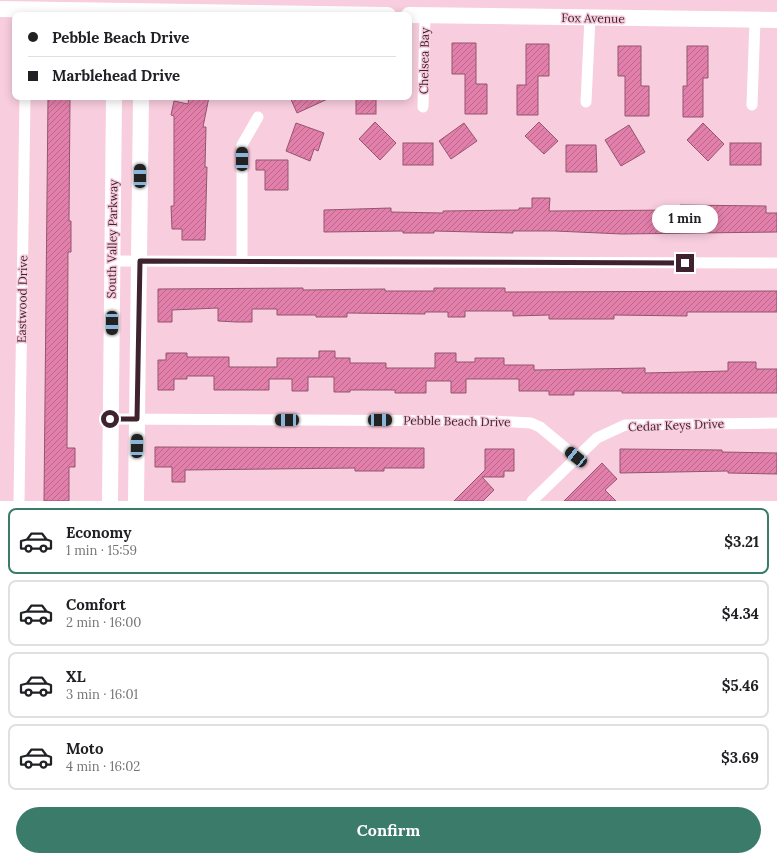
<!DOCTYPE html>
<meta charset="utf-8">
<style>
body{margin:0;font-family:Lora,serif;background:#f6f6f6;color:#202124;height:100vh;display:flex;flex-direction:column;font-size:15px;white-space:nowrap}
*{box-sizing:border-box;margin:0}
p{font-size:13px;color:#757577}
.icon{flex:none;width:22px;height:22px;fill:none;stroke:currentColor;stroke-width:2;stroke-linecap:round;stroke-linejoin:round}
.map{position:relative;height:501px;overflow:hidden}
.details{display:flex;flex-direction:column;background:#fff;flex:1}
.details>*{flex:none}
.hud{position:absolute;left:12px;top:12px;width:400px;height:88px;border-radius:8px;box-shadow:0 2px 10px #0003;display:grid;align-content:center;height:88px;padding:0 16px;background:#fff}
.end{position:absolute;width:18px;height:18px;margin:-9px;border:5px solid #3e232e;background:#fff;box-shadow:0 0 0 2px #fff}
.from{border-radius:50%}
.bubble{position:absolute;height:28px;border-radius:14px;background:#fff;box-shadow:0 2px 10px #0003;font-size:13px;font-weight:800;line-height:28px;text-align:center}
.car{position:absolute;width:12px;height:24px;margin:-12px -6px;border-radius:5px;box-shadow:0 0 3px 1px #0007;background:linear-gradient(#222 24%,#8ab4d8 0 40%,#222 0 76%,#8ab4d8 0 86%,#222 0)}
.hud b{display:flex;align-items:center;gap:14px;height:38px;font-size:15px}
.hud b+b{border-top:1px solid #e0e0e0}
.hud i{width:10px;height:10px;background:#202124}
ul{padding:7px 0 0;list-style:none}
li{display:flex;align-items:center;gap:12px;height:66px;margin:0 8px 6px;padding:0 8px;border:2px solid #e0e0e0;border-radius:8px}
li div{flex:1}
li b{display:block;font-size:15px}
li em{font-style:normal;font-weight:800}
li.current{border-color:#3a7b6a}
li>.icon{width:36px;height:36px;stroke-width:1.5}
.cta{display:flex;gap:8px;margin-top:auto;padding:8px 16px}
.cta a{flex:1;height:46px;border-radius:24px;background:#3a7b6a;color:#fff;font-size:16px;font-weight:800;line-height:46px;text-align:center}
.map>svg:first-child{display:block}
</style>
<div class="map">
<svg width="777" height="501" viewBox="0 0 777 501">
<defs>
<pattern id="building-hatch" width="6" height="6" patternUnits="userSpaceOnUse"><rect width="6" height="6" fill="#e27faa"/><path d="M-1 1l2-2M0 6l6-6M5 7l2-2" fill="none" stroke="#b9688b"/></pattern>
</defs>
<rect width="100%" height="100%" fill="#f8cddd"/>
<g fill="url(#building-hatch)" stroke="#93556f">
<path d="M452,43H476V84H487V114H465V74H452Z"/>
<path d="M526,44H549V76H538V115H517V85H526Z"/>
<path d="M618,46H641V86H649V116H625V76H618Z"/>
<path d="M687,46H708V78H703V117H683V86H687Z"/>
<path d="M48,97H70L69,221H71V252H68L67,448H75V467H69V501H44Z"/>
<path d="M189,97H209L203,127H206L205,167H207L205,240H182V229H172L171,206H174V116L171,115L174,101L188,104Z"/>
<path d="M290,97H332L297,113Z"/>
<rect x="356" y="97" width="20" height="17"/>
<path d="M375,122L396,143L380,160L359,139Z"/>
<path d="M539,122L558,141L544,154L525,136Z"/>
<path d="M296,123L324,133L318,151L314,149L310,161L286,151Z"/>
<path d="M464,123L477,141L451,159L439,141Z"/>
<path d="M703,123L724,144L708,161L687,140Z"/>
<path d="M629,125L645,152L621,166L605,140Z"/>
<rect x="403" y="143" width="30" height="22"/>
<rect x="730" y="143" width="31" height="22"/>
<path d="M566,145H596L597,172H566Z"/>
<path d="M256,160H288V190H265V170H256Z"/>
<path d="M532,198H550L549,211L680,210V205L766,206V213H777V232L622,234L555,231H513V233L434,231V233H403V231L324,232V210L391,208V212L443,213V211L519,210V208H532Z"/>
<path d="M303,288V290L385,289V291H434V288H505V292L777,291V312H687V316L614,315V319H549V315L513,316V311H465V317H448V312H425V314L347,313V317H316V315H277V309H252V322H237L218,321V308L172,310V322H158V289Z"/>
<path d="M319,351H335V358H350V363H386V368H435V353H456V362H475V358H504V365H534V370L645,368V373L728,371V362H756V369H777V393H622V391H574V395H549V391H519V379H466V393H451V381H426V393H395V390H350V392H334V377H308V391H292V379H269V390H214V376H187V379H174V390H158V360H166V353H187V357H229V367H277V358H319Z"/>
<path d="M155,447L424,448V468H384V471H355V468L185,470V482H172V467H155Z"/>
<path d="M485,449H514V471H504V477H482L494,490L483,501H454L485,470Z"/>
<path d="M620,449L722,450V452L777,453V474L728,473V471L620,473Z"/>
<path d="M602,463L617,479L605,490L616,501H564Z"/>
</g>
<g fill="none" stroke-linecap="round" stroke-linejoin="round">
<g stroke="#fff" stroke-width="11">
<path d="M586,102L590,18"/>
<path d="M752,105L755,20"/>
<path d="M423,107L425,16"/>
<path d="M112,261L777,263"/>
<path d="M242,261V145L258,117"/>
<path d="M111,419L491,421L531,423L540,427L576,457"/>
<path d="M19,501L25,97"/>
<path d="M532,501L597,438L625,425L777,423"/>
</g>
<g stroke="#fff" stroke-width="16">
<path d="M0,9L388,15"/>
<path d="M409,15L777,20"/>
<path d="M110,501L114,97"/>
<path d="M136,501L141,97"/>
</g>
</g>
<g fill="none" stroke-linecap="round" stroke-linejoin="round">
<path stroke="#3e232e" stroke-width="5" d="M110,419H137L140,261L685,263"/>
</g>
<g text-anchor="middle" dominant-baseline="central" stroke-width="3" stroke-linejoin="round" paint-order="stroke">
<g font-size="12" fill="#3e232e" stroke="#f8cddd">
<text transform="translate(593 18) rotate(1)">Fox Avenue</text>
<text transform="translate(424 61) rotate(-89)">Chelsea Bay</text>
<text transform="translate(112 239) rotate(-89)">South Valley Parkway</text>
<text transform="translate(22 299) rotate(-89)">Eastwood Drive</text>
<text transform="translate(457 421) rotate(1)">Pebble Beach Drive</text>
<text transform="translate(676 425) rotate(-2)">Cedar Keys Drive</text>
</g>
</g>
</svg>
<i class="end from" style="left:110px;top:419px"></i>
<i class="end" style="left:685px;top:263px"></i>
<div class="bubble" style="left:652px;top:205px;width:66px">1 min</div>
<i class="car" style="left:242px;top:159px;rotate:0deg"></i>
<i class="car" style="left:140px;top:176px;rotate:0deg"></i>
<i class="car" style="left:112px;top:323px;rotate:180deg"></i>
<i class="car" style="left:287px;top:420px;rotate:270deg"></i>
<i class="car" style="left:380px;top:420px;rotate:90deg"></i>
<i class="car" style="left:137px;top:446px;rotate:1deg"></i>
<i class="car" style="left:576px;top:457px;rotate:309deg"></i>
<div class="hud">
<b><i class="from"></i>Pebble Beach Drive</b>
<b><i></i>Marblehead Drive</b>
</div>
</div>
<section class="details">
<ul>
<li class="current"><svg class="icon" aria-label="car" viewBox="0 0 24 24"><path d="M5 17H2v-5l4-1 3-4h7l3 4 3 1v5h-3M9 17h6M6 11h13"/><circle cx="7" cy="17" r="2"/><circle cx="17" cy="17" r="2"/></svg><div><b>Economy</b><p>1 min · 15:59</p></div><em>$3.21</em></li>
<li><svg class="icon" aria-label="car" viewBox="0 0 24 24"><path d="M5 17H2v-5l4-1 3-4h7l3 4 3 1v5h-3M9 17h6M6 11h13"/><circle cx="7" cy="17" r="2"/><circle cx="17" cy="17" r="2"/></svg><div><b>Comfort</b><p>2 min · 16:00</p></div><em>$4.34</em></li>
<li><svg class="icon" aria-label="car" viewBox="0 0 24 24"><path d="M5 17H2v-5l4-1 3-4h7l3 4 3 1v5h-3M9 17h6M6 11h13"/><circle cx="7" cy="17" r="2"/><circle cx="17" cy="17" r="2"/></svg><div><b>XL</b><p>3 min · 16:01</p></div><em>$5.46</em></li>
<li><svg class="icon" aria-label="car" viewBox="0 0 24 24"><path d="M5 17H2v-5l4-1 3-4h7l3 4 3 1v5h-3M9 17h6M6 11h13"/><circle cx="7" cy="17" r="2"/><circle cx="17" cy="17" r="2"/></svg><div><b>Moto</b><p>4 min · 16:02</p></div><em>$3.69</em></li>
</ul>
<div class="cta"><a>Confirm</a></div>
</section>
